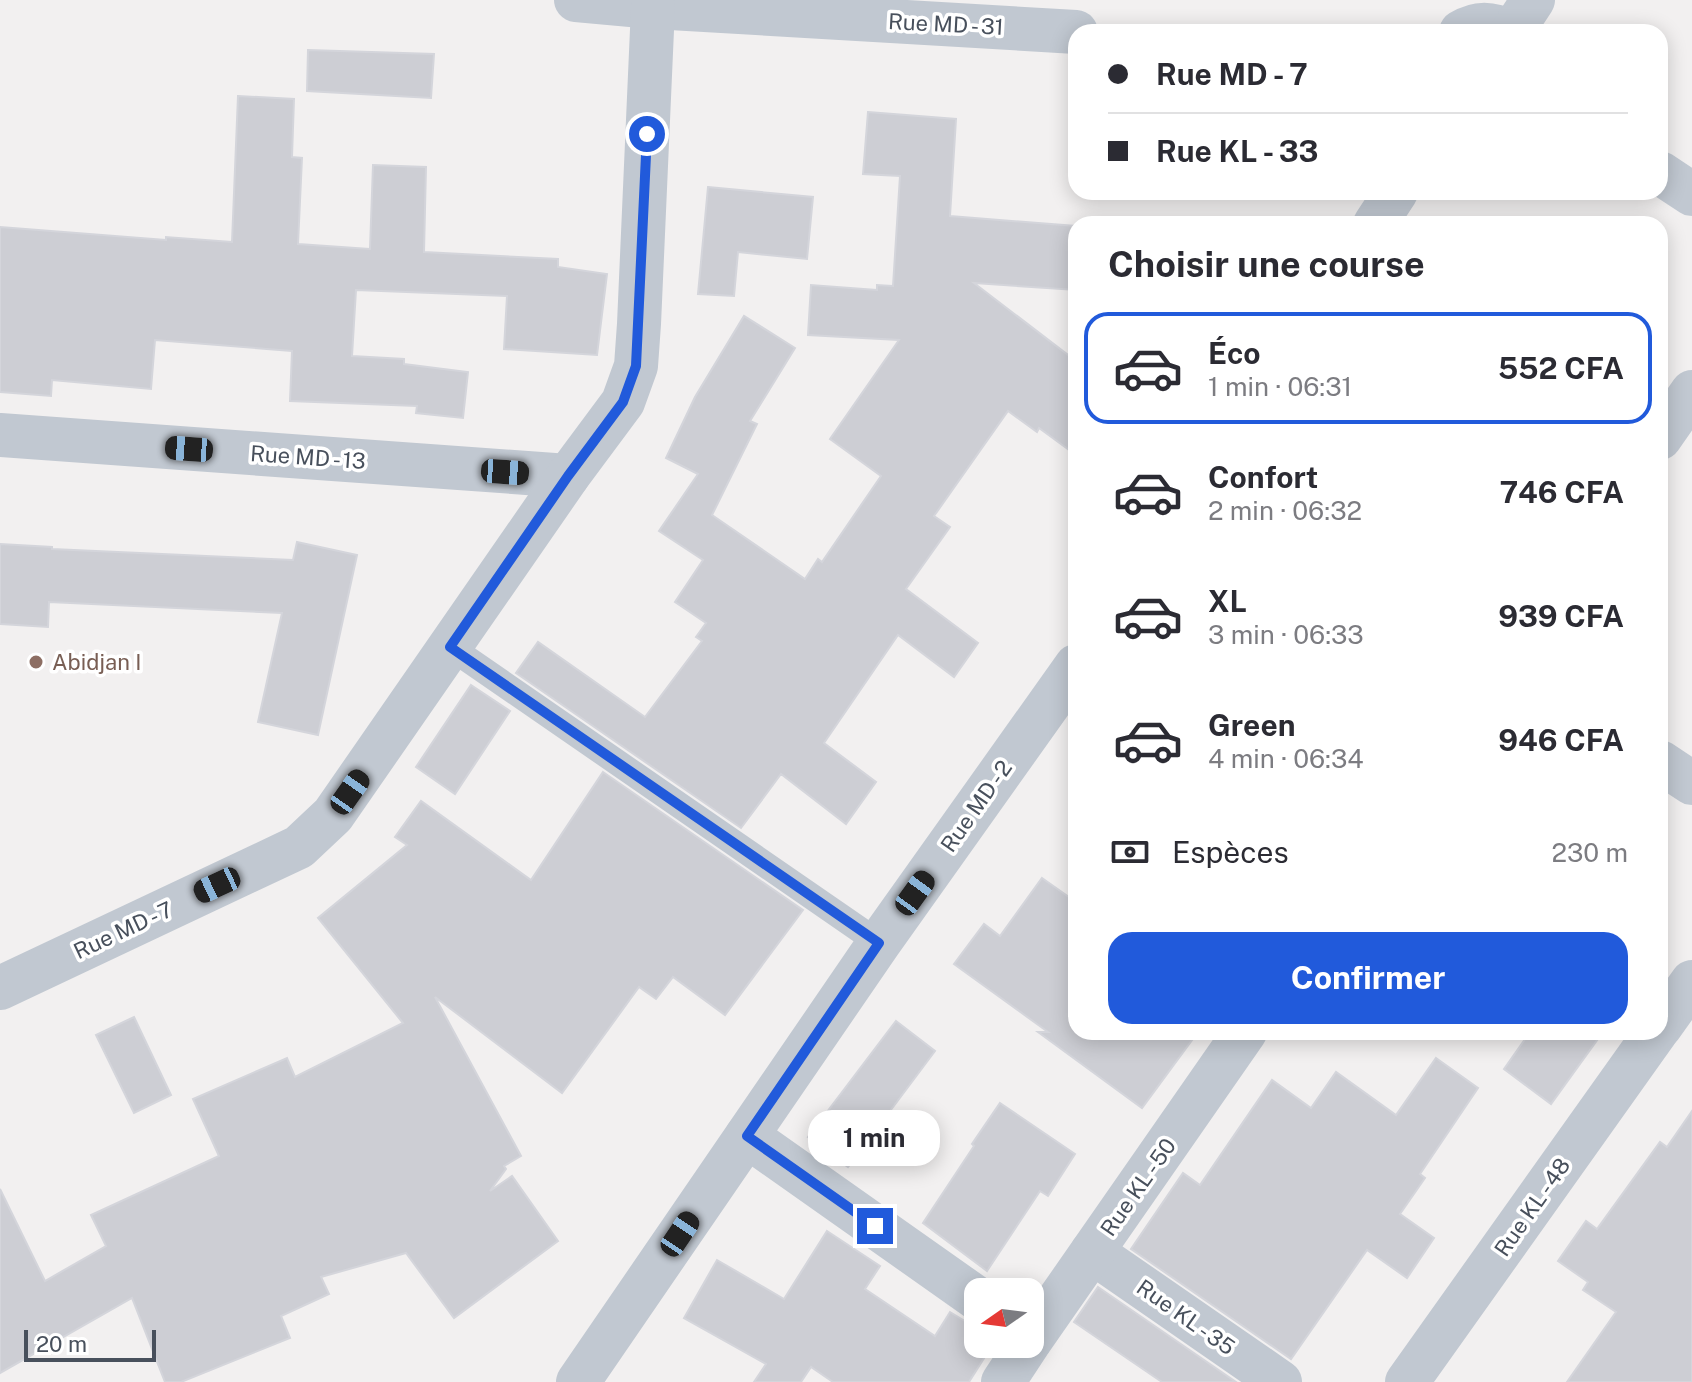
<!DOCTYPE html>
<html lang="fr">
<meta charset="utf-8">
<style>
body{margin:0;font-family:"Public Sans",sans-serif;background:#f2f2f3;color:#2b2b33;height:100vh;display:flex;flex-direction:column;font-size:30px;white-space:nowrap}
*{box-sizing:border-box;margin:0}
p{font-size:26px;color:#7c7c81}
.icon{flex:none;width:44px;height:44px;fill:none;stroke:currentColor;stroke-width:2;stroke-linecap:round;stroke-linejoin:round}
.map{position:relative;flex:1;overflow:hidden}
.side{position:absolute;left:1068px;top:216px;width:600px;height:824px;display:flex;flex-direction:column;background:#fff;border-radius:24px;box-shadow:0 4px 20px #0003}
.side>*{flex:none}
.top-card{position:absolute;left:1068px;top:24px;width:600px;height:176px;border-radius:24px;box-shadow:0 4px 20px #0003;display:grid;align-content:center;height:176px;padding:0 40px;background:#fff}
.needle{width:52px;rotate:256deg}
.fabs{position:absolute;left:964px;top:1278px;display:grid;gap:16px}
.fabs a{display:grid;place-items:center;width:80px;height:80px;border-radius:16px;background:#fff;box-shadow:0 4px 20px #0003;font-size:40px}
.scale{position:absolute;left:24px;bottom:20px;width:132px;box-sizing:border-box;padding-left:8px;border:4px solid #48505c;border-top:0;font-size:22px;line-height:28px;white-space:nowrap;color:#48505c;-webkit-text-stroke:6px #fff;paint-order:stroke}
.end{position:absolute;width:36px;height:36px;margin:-18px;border:10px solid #215adb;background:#fff;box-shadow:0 0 0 4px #fff}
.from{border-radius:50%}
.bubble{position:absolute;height:56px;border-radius:24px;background:#fff;box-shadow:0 4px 20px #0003;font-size:26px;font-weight:700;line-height:56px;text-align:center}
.car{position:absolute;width:24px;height:48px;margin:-24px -12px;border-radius:10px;box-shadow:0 0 6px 2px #0007;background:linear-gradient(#222 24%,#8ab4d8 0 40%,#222 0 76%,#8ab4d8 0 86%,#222 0)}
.top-card b{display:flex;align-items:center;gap:28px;height:76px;font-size:30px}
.top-card b+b{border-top:2px solid #e1e1e2}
.top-card i{width:20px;height:20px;background:#2b2b33}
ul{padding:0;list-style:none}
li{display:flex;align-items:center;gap:24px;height:112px;margin:0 16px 12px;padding:0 24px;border:4px solid transparent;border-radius:24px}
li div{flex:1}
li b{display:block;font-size:30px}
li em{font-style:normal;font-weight:700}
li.active{border-color:#215adb}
li>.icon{width:72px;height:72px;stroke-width:1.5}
h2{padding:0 40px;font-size:36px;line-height:96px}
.pay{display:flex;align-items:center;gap:20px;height:88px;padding:0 40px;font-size:30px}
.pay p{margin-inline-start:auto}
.primary-button{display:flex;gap:16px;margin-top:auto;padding:16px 40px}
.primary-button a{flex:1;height:92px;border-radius:24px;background:#215adb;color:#fff;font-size:32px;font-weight:700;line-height:92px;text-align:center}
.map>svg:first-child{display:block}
</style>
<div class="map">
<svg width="1692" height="1382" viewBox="0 0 1692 1382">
<rect width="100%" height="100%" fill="#f2f0f0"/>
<g fill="#cdced4" stroke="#d4d5db" stroke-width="2">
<path d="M308,50L434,54L431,98L307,91Z"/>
<path d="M238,96L294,99L292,157L302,158L298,244L370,249L373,165L426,167L424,252L558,259V267L607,274L597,355L504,349L507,296L356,290L352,356L404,359V364L468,372L463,418L416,413L417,406L290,401L292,351L155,340L151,389L52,380L51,396L0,392V227L166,240V237L232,242Z"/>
<path d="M868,112L956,119L950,216L1076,226V290L974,283L1076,361V455L1039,428L1037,432L1008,411L934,516L950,527L906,589L978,643L954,677L898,635L824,743L876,782L846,824L781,774L741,828L516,673L538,642L645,717L702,641L696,637L706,623L675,602L703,560L659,531L698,474L666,458L695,397L744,316L795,348L750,421L757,424L712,515L805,579L818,559L822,562L881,476L830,439L899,340L808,335L811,285L877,290V285L893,286L900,176L863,174Z"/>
<path d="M708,187L813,197L807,259L738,252L734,296L698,294Z"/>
<path d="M297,542L357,555L318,735L258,722L282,613L49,602L48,627L0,624V544L52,547V549L293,560Z"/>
<path d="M471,685L510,711L455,794L416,767Z"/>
<path d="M603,772L803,910L725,1015L673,977L656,999L639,987L562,1093L435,997L521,1156L504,1166L506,1169L490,1191L512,1176L558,1241L454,1318L406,1253L321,1277L329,1294L281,1316L290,1338L181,1382H165L132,1298L0,1373V1189L45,1281L106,1246L91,1215L219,1156L193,1099L287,1058L295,1077L403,1023L318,918L407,845L395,837L421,801L531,880Z"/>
<path d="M1042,878L1076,902V1032H1198L1142,1108L1038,1032H1048L954,964L984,924L1000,936Z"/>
<path d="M134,1017L171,1095L134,1113L96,1035Z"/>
<path d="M896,1021L935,1051L848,1167L808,1137Z"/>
<path d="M1530,1032H1603L1551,1104L1504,1069Z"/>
<path d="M1436,1058L1478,1088L1420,1174L1425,1178L1400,1214L1434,1238L1407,1278L1367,1250L1291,1359L1131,1249L1183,1173L1200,1185L1272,1080L1311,1108L1336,1072L1396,1115Z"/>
<path d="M1000,1103L1075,1154L1048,1196L1040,1191L987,1271L923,1223L974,1146L972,1144Z"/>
<path d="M1692,1111V1382H1567L1616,1312L1583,1290L1588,1282L1558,1261L1586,1221L1597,1229L1660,1142L1667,1147Z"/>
<path d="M827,1231L880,1266L865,1289L935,1336L950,1312L978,1329V1344H993L969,1382H833L811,1367L801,1382H754L766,1364L684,1318L717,1260L784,1299Z"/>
<path d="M1098,1287L1236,1382H1162L1074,1322Z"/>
</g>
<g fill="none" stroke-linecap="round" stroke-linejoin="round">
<path stroke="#c1c8d1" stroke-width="26" d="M450,647L879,943"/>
<g stroke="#c1c8d1" stroke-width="44">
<path d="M576,0L653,7L1076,32"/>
<path d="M1660,173L1692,194"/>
<path d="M0,435L568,476"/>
<path d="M1660,438L1692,392"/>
<path d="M1660,762L1692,783"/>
<path d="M0,988L299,847L333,815L568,476L623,402L636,366L639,324L653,7"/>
<path d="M1660,1027L1692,982"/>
<path d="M747,1136L978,1299"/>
<path d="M1092,1252L1280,1382"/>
<path d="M1030,1341L1245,1032"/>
<path d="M1003,1382L1028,1344"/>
<path d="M1407,1382L1656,1032"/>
</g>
<g stroke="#c1c8d1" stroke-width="44">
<path d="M1461,32C1477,22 1493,23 1509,32"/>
<path d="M1512,32L1533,0"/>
<path d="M1375,224L1396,192"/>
<path d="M578,1382L879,943L1076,666"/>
</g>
</g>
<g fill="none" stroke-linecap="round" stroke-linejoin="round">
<path stroke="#215adb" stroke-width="10" d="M647,134L636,366L623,402L568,476L450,647L879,943L747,1136L875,1226"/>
</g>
<circle fill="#8d6e63" stroke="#fff" stroke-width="3" cx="36" cy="662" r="8"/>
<g text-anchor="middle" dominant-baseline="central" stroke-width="7" stroke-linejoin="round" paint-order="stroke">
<g font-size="22" fill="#48505c" stroke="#fff">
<text transform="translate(946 24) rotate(3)">Rue MD - 31</text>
<text transform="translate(308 457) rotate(4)">Rue MD - 13</text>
<text transform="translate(976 806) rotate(-55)">Rue MD - 2</text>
<text transform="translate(123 930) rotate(-25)">Rue MD - 7</text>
<text transform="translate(1138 1187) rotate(-55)">Rue KL - 50</text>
<text transform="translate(1532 1207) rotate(-55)">Rue KL - 48</text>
<text transform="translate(1186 1317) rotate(35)">Rue KL - 35</text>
</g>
<g font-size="22" fill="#785e54" stroke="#fff" text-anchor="start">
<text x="52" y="662">Abidjan I</text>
</g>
</g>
</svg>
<div class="fabs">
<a><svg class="needle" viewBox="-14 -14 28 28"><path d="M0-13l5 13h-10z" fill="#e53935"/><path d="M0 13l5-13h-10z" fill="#7c7c81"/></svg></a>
</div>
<div class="scale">20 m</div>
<i class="end from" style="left:647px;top:134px"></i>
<i class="end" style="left:875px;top:1226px"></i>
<div class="bubble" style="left:808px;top:1110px;width:132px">1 min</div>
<i class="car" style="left:189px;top:449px;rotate:274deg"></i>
<i class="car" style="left:505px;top:472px;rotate:94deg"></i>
<i class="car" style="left:350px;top:792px;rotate:35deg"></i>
<i class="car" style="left:217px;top:885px;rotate:245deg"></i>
<i class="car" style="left:915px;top:893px;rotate:36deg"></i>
<i class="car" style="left:680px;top:1234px;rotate:34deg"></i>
<div class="top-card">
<b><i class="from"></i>Rue MD - 7</b>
<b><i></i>Rue KL - 33</b>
</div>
<section class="side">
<h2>Choisir une course</h2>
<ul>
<li class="active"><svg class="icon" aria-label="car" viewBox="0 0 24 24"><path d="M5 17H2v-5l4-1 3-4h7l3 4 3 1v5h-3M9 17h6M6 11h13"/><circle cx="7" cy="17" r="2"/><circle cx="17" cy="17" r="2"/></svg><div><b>Éco</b><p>1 min · 06:31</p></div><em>552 CFA</em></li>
<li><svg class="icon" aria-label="car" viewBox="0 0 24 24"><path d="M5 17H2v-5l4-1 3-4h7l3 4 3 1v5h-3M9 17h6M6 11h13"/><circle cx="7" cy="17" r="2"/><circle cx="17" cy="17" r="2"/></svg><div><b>Confort</b><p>2 min · 06:32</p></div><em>746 CFA</em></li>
<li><svg class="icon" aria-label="car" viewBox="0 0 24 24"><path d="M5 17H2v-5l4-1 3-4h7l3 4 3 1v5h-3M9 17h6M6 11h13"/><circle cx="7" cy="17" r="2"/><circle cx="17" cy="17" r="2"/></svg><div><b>XL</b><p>3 min · 06:33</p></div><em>939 CFA</em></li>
<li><svg class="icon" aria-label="car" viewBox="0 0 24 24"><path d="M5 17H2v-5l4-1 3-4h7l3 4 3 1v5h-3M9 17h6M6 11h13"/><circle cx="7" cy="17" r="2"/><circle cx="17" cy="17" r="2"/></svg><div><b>Green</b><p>4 min · 06:34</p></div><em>946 CFA</em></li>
</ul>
<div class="pay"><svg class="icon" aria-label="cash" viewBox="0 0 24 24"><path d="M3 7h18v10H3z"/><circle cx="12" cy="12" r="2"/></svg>Espèces<p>230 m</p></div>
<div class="primary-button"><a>Confirmer</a></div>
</section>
</div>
